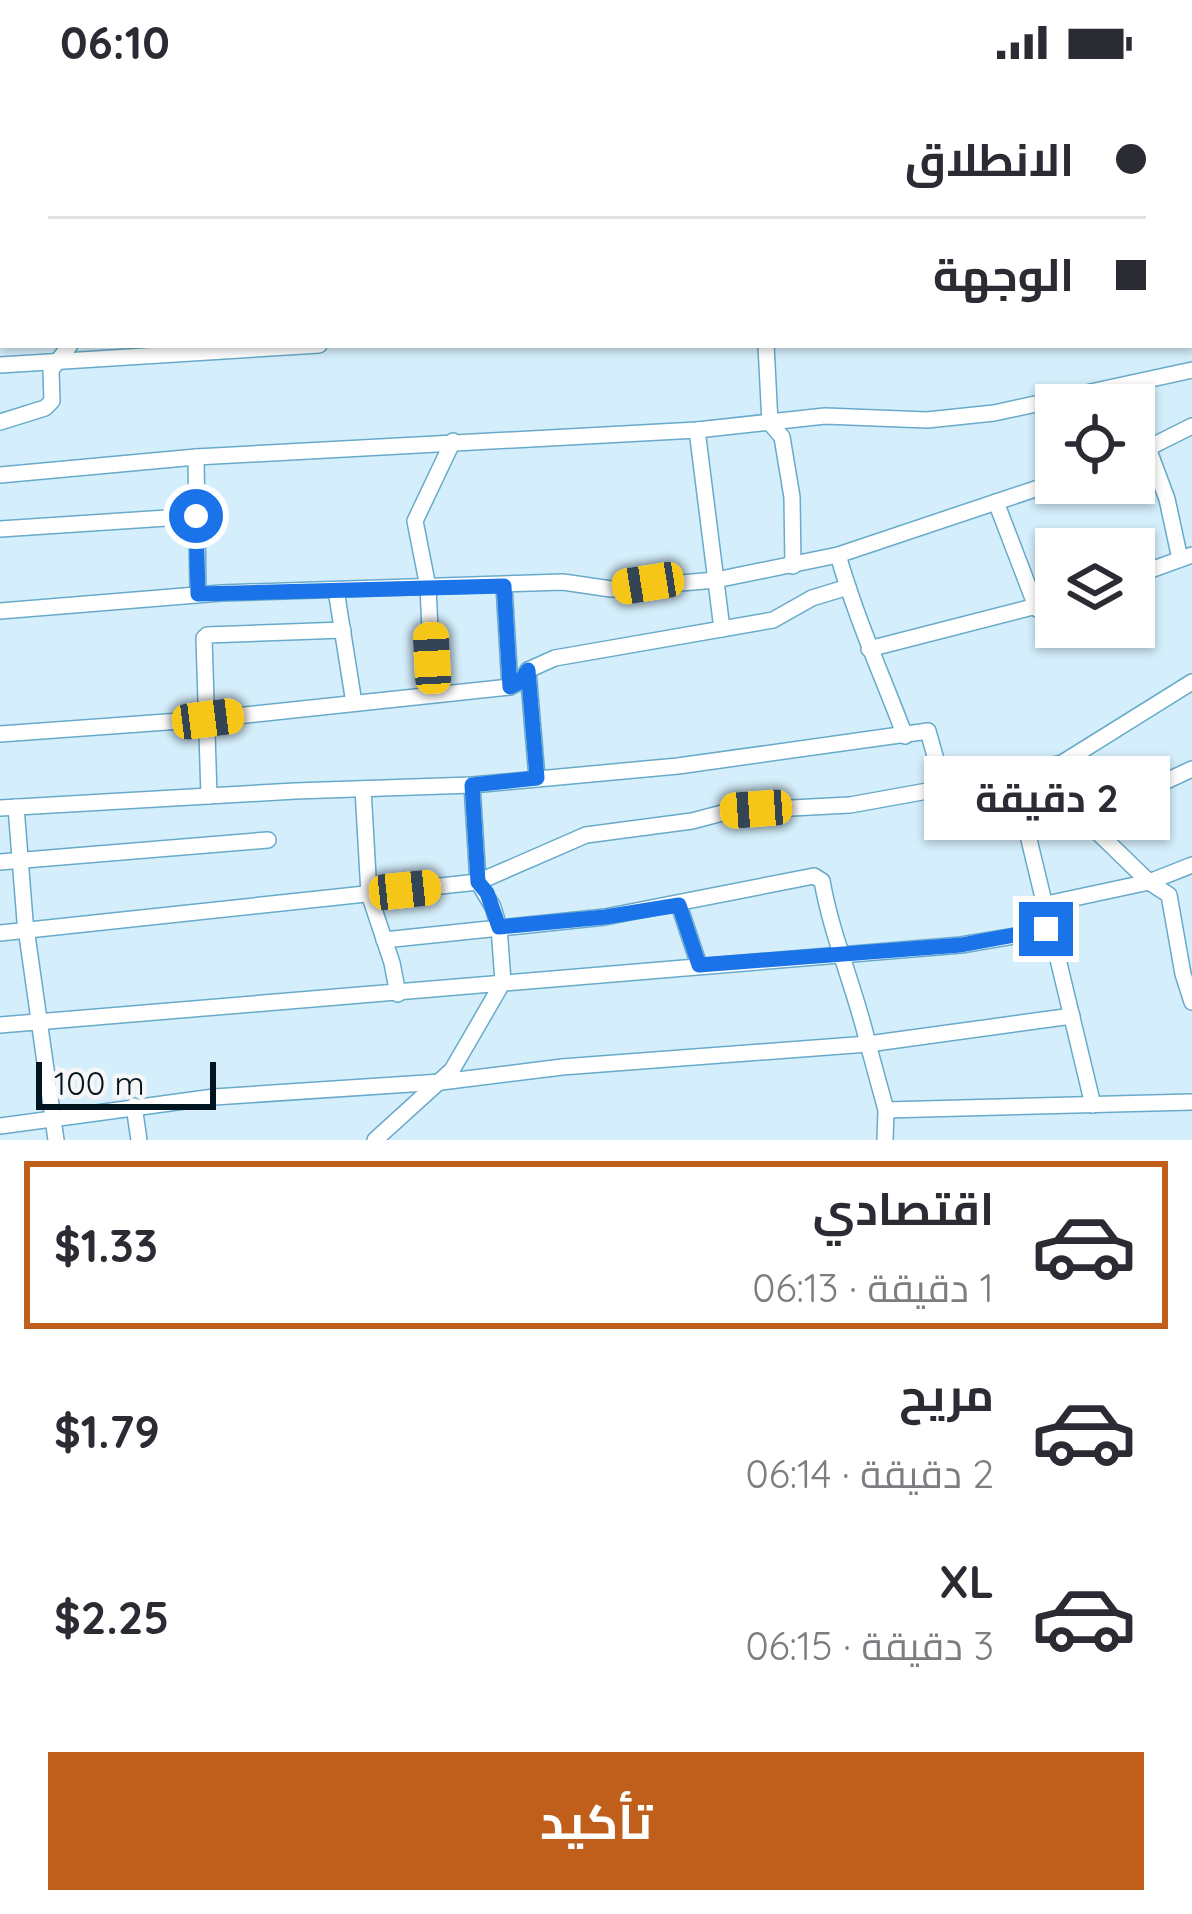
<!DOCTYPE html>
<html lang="ar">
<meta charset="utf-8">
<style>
body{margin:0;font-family:Quicksand,Cairo,sans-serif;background:#f7f7f7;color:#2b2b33;direction:rtl;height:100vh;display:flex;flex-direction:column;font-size:45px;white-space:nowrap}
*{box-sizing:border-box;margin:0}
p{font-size:39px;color:#7c7c81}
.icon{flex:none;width:66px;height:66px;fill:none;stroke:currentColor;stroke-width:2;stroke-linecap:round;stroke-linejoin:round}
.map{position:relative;height:1056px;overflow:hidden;direction:ltr}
.drawer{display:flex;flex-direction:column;background:#fff;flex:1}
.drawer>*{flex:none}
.hud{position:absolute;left:0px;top:0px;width:1194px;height:264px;box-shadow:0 3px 9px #0004;direction:rtl;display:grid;align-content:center;height:264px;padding:0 48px;background:#fff}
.controls{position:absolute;left:1035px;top:300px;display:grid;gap:24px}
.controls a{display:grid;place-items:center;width:120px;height:120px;border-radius:0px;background:#fff;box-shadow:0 3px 9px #0004;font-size:60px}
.scale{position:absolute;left:36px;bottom:30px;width:180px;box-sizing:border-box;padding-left:12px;border:6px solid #001520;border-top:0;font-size:33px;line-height:42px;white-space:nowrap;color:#001520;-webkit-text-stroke:9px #f6f6f6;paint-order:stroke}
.end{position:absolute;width:54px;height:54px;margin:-27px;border:15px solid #1a73e8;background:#fff;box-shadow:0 0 0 6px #fff}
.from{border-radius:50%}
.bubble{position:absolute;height:84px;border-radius:0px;background:#fff;box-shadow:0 3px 9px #0004;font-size:39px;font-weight:700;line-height:84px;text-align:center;direction:rtl}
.car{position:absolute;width:36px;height:72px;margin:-36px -18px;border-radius:15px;box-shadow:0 0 9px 3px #0007;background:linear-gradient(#f5c518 24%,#345 0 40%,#f5c518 0 76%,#345 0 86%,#f5c518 0)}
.hud b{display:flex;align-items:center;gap:42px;height:114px;font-size:45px}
.hud b+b{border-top:3px solid #e1e1e2}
.hud i{width:30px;height:30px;background:#2b2b33}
ul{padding:21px 0 0;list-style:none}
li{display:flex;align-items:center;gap:36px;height:168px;margin:0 24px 18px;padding:0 24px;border:6px solid transparent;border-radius:0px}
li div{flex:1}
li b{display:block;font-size:45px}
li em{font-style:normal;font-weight:700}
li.on{border-color:#bf5f1b}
li>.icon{width:108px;height:108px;stroke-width:1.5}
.primary-button{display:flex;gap:24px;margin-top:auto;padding:24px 48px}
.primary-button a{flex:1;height:138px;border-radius:0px;background:#bf5f1b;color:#fff;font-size:48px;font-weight:700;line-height:138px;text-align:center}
.status{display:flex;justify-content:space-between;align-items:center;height:84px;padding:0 60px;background:#fff;direction:ltr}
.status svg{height:33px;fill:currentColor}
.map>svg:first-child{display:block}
</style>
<div class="status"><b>06:10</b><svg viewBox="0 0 49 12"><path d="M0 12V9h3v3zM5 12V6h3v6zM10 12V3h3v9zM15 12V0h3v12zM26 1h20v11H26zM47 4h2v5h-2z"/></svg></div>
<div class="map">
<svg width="1192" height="1056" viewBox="0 0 1192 1056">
<rect width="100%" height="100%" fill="#d4eefb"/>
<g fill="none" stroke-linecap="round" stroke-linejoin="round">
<g stroke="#68aaca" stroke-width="18">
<g id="minor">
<path d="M122,0V3"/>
<path d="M800,0V3"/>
<path d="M1136,0L1137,3"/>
<path d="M897,3L916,0"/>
<path d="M1191,30L1192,29"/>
<path d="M0,37L3,38"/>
<path d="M0,116H3"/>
<path d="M1191,127H1192"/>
<path d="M0,180L1,209"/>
<path d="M1191,182L1192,185"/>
<path d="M766,261L770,339L782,353L792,413L793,482"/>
<path d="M0,281L319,261"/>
<path d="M0,338L45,324L52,317L51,286L70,261"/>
<path d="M697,346L722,545"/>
<path d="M1148,364L1167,415L1180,475"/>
<path d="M1134,371L1192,342"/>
<path d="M196,373L198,510"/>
<path d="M0,391L196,373L697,346L825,332L927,336L994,329L1192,286"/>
<path d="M996,418L1037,525"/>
<path d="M0,445L197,432"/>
<path d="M1134,492L1192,471"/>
<path d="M504,502L510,603"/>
<path d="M336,506L354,619"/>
<path d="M0,527L221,509L563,498L611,505L716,496L838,471"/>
<path d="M869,565L1056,517"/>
<path d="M528,586L537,694"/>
<path d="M433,610L428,503L415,437L453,357"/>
<path d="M0,650L208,635L510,603L520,598L528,586L555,574L773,536L812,514L848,503"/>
<path d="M905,652C882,591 856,534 838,471L1056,398"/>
<path d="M1062,679L1073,718L1084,735L1149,798L1169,811L1183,890L1192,918"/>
<path d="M1013,689L1045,822"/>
<path d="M363,705L369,810L392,879L398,910"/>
<path d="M209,712L204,554L207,551L343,546"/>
<path d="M16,723L25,837L56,1056"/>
<path d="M0,724L295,707L472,701L678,682L928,647L944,704L1062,679L1192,598"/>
<path d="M1084,735L1192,685"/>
<path d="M0,778L268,756"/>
<path d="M679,821L699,881"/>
<path d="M1051,846L1093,1021"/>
<path d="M0,849L478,798L586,751L692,737L730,727L850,721L944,704"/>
<path d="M0,941L961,861L1051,846L1045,822L1051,819L1149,798L1192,781"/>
<path d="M134,1022L139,1056"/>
<path d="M886,1026L1192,1018"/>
<path d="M0,1042L214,1013L441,998L562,983L868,960C855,904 832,853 822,797L814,792L605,833L384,856"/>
<path d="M375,1056L452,986L503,898L499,843L493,823L478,798L472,701"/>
<path d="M885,1056L886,1026L868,960L1072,932"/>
</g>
</g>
<use href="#minor" stroke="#fff" stroke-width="15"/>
</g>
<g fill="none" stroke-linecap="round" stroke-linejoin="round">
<path stroke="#1a73e8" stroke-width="15" d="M196,432L198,510L504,502L510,603L520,598L528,586L537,694L472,701L478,798L487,809L499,843L605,833L679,821L699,881L961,861L1046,845"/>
</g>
</svg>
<div class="controls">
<a><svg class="icon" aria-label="locate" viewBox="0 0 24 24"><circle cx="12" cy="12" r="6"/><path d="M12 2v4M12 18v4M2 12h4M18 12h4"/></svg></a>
<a><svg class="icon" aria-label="layers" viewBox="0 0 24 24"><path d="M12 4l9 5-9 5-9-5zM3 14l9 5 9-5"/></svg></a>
</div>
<div class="scale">100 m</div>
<i class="end from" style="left:196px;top:432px"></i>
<i class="end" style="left:1046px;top:845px"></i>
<div class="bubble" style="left:924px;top:672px;width:246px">2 دقيقة</div>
<i class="car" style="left:648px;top:499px;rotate:261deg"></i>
<i class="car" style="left:432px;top:574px;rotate:357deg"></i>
<i class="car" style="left:208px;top:635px;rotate:83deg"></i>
<i class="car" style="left:756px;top:725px;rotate:266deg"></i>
<i class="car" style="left:405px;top:806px;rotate:84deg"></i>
<div class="hud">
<b><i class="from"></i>الانطلاق</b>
<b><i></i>الوجهة</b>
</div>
</div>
<section class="drawer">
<ul>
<li class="on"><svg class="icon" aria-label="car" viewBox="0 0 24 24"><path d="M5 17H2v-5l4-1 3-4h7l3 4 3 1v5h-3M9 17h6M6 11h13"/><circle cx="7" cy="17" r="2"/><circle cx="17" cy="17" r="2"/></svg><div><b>اقتصادي</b><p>1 دقيقة · 06:13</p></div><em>$1.33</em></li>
<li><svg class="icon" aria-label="car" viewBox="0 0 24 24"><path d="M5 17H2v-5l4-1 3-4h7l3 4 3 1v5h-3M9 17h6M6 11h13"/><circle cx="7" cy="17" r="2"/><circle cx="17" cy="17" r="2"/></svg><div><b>مريح</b><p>2 دقيقة · 06:14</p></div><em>$1.79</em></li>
<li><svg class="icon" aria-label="car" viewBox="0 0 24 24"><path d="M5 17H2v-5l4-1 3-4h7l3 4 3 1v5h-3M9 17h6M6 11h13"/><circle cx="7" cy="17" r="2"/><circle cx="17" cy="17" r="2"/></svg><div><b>XL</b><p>3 دقيقة · 06:15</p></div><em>$2.25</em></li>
</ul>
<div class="primary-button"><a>تأكيد</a></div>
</section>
